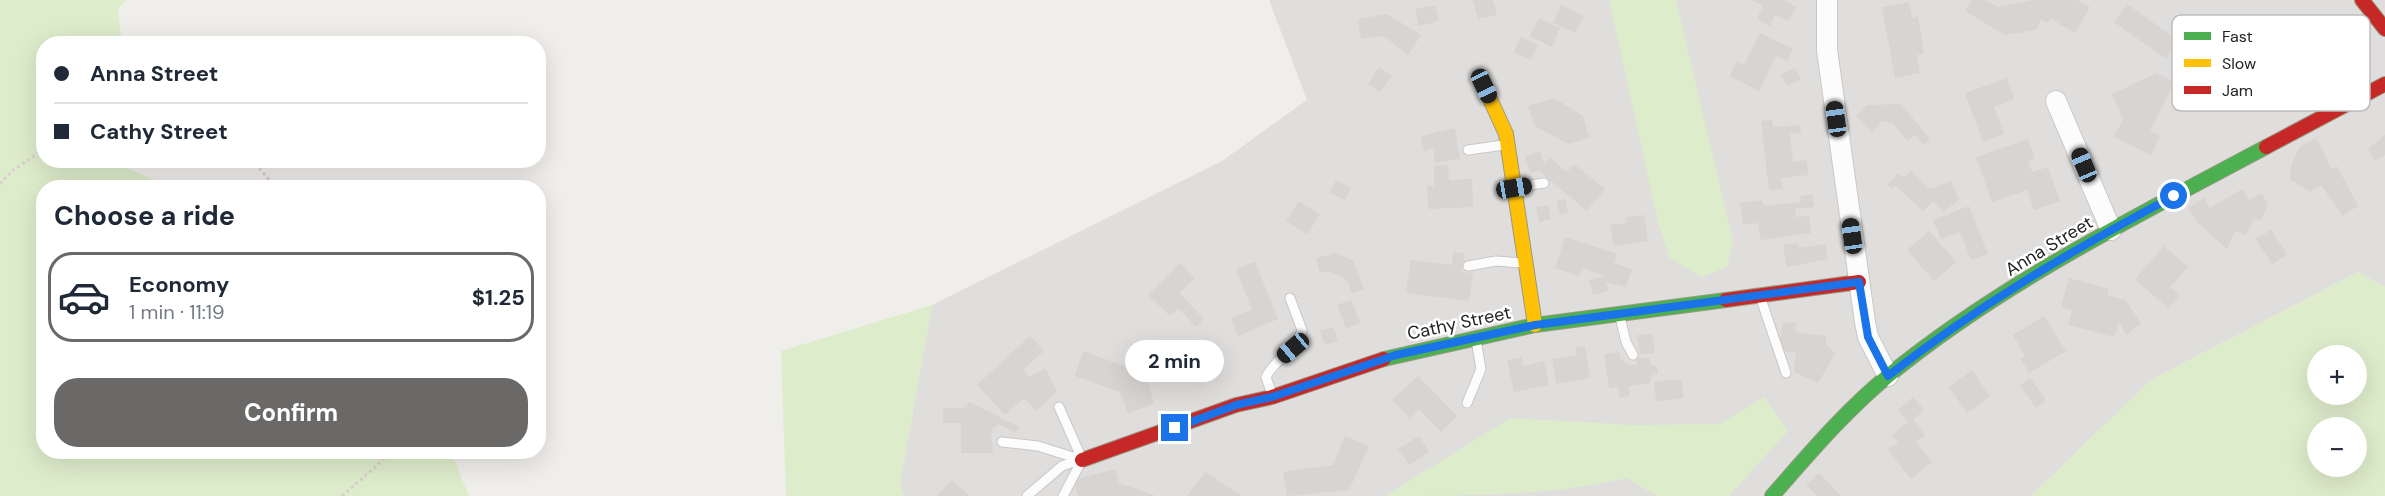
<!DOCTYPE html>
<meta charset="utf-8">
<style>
body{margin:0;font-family:"DM Sans",sans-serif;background:#f6f6f7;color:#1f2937;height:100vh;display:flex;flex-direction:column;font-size:22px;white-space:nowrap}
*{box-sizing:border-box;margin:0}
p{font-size:20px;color:#747a83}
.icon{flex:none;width:33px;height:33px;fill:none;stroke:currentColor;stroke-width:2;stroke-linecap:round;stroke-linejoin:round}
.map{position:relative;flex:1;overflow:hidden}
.drawer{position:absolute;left:36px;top:180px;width:510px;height:279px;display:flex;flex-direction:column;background:#fff;border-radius:24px;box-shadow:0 6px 24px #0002}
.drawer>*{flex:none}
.guide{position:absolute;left:36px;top:36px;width:510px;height:132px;border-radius:24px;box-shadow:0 6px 24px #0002;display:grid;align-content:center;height:132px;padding:0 18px;background:#fff}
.tools{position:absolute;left:2307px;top:345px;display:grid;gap:12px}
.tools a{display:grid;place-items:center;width:60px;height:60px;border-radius:50%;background:#fff;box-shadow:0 6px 24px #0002;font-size:30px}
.end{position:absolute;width:27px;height:27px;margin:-14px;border:8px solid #1a73e8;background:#fff;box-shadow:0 0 0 3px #fff}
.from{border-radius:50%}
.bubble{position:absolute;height:42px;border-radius:21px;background:#fff;box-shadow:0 6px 24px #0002;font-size:20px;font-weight:700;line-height:42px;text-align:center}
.car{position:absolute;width:18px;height:36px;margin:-18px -9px;border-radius:8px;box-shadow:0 0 4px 2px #0007;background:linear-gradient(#222 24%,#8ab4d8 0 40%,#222 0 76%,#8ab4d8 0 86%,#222 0)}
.guide b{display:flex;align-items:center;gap:21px;height:57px;font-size:22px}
.guide b+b{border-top:2px solid #e0e1e3}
.guide i{width:15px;height:15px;background:#1f2937}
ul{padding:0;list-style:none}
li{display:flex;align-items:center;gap:18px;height:90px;margin:0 12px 9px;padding:0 6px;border:3px solid transparent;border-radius:24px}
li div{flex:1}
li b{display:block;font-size:22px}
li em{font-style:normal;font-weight:700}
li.on{border-color:#6a6968}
li>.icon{width:54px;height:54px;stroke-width:1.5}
h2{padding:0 18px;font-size:27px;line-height:72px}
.action{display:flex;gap:12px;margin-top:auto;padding:12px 18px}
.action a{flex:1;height:69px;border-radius:24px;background:#6a6968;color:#fff;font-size:24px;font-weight:700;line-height:69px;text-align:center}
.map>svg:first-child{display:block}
</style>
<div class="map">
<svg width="2385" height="496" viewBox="0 0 2385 496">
<rect width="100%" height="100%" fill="#f0eeeb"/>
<path fill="#dfdedc" d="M1269,0H2385V287L2358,272L2151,380L2031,496H904L900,483L932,305L1222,161L1307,100Z"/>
<g fill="#ddeccb" fill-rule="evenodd">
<path d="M0,0H126L118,9L122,43L44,44V160L110,161L171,187L44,188V452H451L469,496H0Z"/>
<path d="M1609,0H1676L1733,241L1727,267L1701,277L1670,258L1659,226Z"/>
<path d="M2358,272L2385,287V496H2031L2151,380ZM2318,356H2356V394H2318ZM2318,428H2356V466H2318Z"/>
<path d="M932,305L900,483L904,496H786L781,351Z"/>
<path d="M1764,397L1788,431L1729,496H1657L1627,478C1551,496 1464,496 1385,496L1510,418L1632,425L1720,424Z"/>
</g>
<g fill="#d7d4d2">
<path d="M1473,0H1493L1497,15L1478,19Z"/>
<path d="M1751,0H1784L1796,7L1789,21L1775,15L1770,26L1757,19L1763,6Z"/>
<path d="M1972,0H1985L1998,7L2034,0H2077L2090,7L2075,33L2051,19L2048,23L2041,19L2036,30L2005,35L1965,11Z"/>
<path d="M1909,2L1912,18L1918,16L1924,54L1917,55L1920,73L1895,78L1882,7Z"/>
<path d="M2127,4L2179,41L2166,59L2114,22Z"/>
<path d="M1435,5L1439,21L1419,26L1415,9Z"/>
<path d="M1561,5L1584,16L1575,33L1553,23Z"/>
<path d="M1387,14L1421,35L1408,55L1384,36L1361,39L1358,19Z"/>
<path d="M1539,18L1560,28L1552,47L1530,36Z"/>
<path d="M1760,33L1793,49L1787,61L1776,56L1759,91L1730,76L1737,61L1744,65Z"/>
<path d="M1521,37L1538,45L1531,60L1514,52Z"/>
<path d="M1379,67L1392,76L1380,92L1368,84Z"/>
<path d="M1795,68L1801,79L1787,86L1781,75Z"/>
<path d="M2157,73L2174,82L2150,131L2160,136L2151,155L2114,137L2123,119L2112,94Z"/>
<path d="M2007,78L2014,99L1994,107L2004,134L1983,142L1965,93Z"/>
<path d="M1554,98L1583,116L1589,138L1569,144L1535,126L1528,106Z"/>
<path d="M1901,104L1930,139L1923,145L1915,135L1907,141L1893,123L1882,121L1872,132L1856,116L1867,105Z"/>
<path d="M1772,120L1773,127L1800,125L1801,133L1790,134L1793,162L1807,160L1808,175L1781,178L1783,189L1769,190L1761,121Z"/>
<path d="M1455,128L1460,159L1435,163L1433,148L1424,151L1421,136Z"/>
<path d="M2385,135V155L2375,161L2368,149Z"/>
<path d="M2316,138L2332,169L2337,166L2358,206L2343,216L2321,185L2310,192L2290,179L2292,163L2300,147Z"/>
<path d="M2028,139L2035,159L2028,161L2032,172L2048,167L2060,201L2034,210L2027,190L1992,202L1976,157Z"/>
<path d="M1540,152L1544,164L1550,158L1567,172L1574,164L1605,189L1587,211L1539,171L1530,173L1525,156Z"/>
<path d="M1448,165L1449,180L1472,179L1473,207L1428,209L1427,186H1434V166Z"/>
<path d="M1911,171L1930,189L1951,181L1959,199L1944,212L1933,201L1923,211L1895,185L1892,189L1887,185L1898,173L1904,178Z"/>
<path d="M1336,180L1351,188L1345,200L1330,193Z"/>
<path d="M2242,189L2249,200L2261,193L2268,204L2261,221L2254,218L2246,235L2235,231L2227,249L2197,222L2188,208L2204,198L2210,208Z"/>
<path d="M1812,194L1814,207L1795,209L1796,217L1809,216L1811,233L1761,240L1758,223L1743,225L1740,203L1761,200L1765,206L1801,202L1800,196Z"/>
<path d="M1565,199L1568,213L1560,215L1557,201Z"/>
<path d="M1299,201L1320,215L1307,234L1286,221Z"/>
<path d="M1548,205L1551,219L1539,222L1536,207Z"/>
<path d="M1969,206L1988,254L1971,260L1960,232L1941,239L1933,220Z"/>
<path d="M1644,215L1648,241L1614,246L1610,225L1627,223L1626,217Z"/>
<path d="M2271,230L2287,254L2272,264L2256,239Z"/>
<path d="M1929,231L1956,262L1934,281L1907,250Z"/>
<path d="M1565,237L1617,254L1614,263L1632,269L1626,287L1606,282L1609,291L1593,295L1589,280L1605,276L1582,268L1579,276L1555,268Z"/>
<path d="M1798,243L1799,248L1825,244L1828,259L1787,267L1783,245Z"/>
<path d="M2164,246L2188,267L2170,287L2180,295L2168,308L2135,279Z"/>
<path d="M1453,252L1464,253L1462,272L1473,273L1469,301L1406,293L1411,260L1452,265Z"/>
<path d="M1336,253L1353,261L1364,289L1352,293L1347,280L1328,271L1320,273L1316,258Z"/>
<path d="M1255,262L1278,319L1238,336L1231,318L1252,310L1236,269Z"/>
<path d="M1180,263L1195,278L1179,293L1204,319L1196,327L1178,308L1170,316L1148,295Z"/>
<path d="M2069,278L2109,289L2107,295L2125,300L2141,323L2126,335L2119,321L2114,337L2068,325L2072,310L2061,307Z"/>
<path d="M1351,300L1360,323L1346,328L1337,305Z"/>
<path d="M2044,316L2066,351L2029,373L2021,359L2025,356L2013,335Z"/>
<path d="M1783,322L1796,323L1795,332L1826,336V344L1835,354L1818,383L1794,372L1796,353L1779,351Z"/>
<path d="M1333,327L1338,341L1325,345L1320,331Z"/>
<path d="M1652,334L1655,353L1640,354L1637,335Z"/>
<path d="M1030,336L1044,351L1023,370L1029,377L1045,368L1057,391L1036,411L1024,398L1005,415L977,385Z"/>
<path d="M1585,346L1590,378L1556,384L1552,359L1577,355L1576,347Z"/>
<path d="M1083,351L1132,369L1148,383L1154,404L1128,413L1120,392L1075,376Z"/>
<path d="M1619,352L1620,359L1630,365L1637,364L1636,359L1649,357L1651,365L1657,367L1658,373L1652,376L1650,383L1629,386L1630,396L1620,398L1618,387L1609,388L1604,354Z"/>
<path d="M1522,357L1523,366L1544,361L1549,385L1514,392L1507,360Z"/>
<path d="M1972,370L1990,396L1967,413L1949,387Z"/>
<path d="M1418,376L1457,416L1441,432L1419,409L1410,418L1392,400Z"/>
<path d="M2030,378L2046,400L2036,408L2020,386Z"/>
<path d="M1681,379L1684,398L1656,401L1654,382Z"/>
<path d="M1913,397L1924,410L1913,420L1925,435L1916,442L1932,462L1911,479L1888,450L1898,442L1892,435L1908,422L1898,410Z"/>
<path d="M970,402L1019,427L1016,433L998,424L991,430L993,453H961V423H943V408H963Z"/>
<path d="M1345,436L1369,446L1349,490L1287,496L1283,472L1333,465Z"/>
<path d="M1419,436L1429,452L1409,465L1398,449Z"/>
<path d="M1115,469L1119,483L1156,496H1078L1074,480Z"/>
<path d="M1205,472L1242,496H1187Z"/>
<path d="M1819,473L1841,496H1817L1806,485Z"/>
<path d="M952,480L970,496H937Z"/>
</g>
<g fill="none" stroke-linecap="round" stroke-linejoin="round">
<g stroke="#c9c8c7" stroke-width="11">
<g id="lane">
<path d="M1468,150L1504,145"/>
<path d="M1517,187L1544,183"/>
<path d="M1468,266L1496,261L1522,263"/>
<path d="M1760,296L1786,373"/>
<path d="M1620,317L1626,342L1633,355"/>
<path d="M1272,395L1266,377C1275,358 1297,351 1302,330L1290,298"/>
<path d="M1467,403L1481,369L1476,340"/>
<path d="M1059,407L1081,457"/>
<path d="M1002,442L1038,446L1079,459"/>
<path d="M1027,496L1062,466L1079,460"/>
<path d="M1063,496L1081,462"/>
</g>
</g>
<g stroke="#c9c8c7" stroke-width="22">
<g id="street">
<path d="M1827,0V50L1865,322L1868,337L1888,376"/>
<path d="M2056,101L2111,230"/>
</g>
</g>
<g stroke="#999a82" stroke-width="16">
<g id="fast">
<path d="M1384,359L1535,325L1726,300"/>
<path d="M1772,496C1809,454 1845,411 1889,375C2003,282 2137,216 2266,147"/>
</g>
</g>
<g stroke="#999a82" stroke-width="16">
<path id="slow" d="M1484,86L1506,134L1535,325"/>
</g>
<g stroke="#999a82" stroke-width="16">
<g id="jam">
<path d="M2362,0L2385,29"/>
<path d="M2266,147L2385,84"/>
<path d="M1726,300L1859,282"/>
<path d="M1082,460L1236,405L1272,397L1384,359"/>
</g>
</g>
<g stroke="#dccecd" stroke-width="3" stroke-dasharray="3 3" stroke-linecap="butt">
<path d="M243,160L260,169L276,188"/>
<path d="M0,184L12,171L44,149"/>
<path d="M342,496L382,461L389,452"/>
</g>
<use href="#lane" stroke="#fdfcfc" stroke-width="9"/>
<use href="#street" stroke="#fdfcfc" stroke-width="20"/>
<use href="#fast" stroke="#4caf50" stroke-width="14"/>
<use href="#slow" stroke="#ffc107" stroke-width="14"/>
<use href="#jam" stroke="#c62828" stroke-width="14"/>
</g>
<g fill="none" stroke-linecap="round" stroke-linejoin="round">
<path stroke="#1a73e8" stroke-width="8" d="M1175,428L1236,405L1272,397L1396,355L1535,325L1859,282L1868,337L1888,376C1977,306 2074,249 2174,196"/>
</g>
<g text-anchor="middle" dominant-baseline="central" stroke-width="5" stroke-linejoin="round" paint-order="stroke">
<g font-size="18" fill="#222" stroke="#fff">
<text transform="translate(2049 246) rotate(-31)">Anna Street</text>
<text transform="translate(1459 323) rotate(-12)">Cathy Street</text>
</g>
</g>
<rect x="2172" y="15" width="198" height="96" rx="9" fill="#fff" stroke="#bdbdbd" stroke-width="1.5"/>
<rect x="2184" y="32" width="27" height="8" fill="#4caf50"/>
<rect x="2184" y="59" width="27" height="8" fill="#ffc107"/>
<rect x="2184" y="86" width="27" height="8" fill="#c62828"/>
<g font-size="16" fill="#222">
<text x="2222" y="42">Fast</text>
<text x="2222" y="69">Slow</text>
<text x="2222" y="96">Jam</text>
</g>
</svg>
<div class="tools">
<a>+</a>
<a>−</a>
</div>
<i class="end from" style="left:2174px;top:196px"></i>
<i class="end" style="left:1175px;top:428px"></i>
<div class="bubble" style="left:1125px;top:340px;width:99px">2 min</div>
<i class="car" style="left:1484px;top:86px;rotate:155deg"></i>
<i class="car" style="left:1836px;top:119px;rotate:352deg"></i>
<i class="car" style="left:2084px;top:165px;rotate:337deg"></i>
<i class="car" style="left:1514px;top:188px;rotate:80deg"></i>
<i class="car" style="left:1852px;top:236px;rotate:352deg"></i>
<i class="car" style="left:1293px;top:348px;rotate:230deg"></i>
<div class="guide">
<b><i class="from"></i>Anna Street</b>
<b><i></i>Cathy Street</b>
</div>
<section class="drawer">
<h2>Choose a ride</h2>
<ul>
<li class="on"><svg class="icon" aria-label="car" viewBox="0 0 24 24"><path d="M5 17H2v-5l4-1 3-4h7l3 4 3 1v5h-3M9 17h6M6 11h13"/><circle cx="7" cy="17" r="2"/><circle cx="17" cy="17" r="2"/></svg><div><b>Economy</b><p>1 min · 11:19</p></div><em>$1.25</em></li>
</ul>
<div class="action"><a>Confirm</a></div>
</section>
</div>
